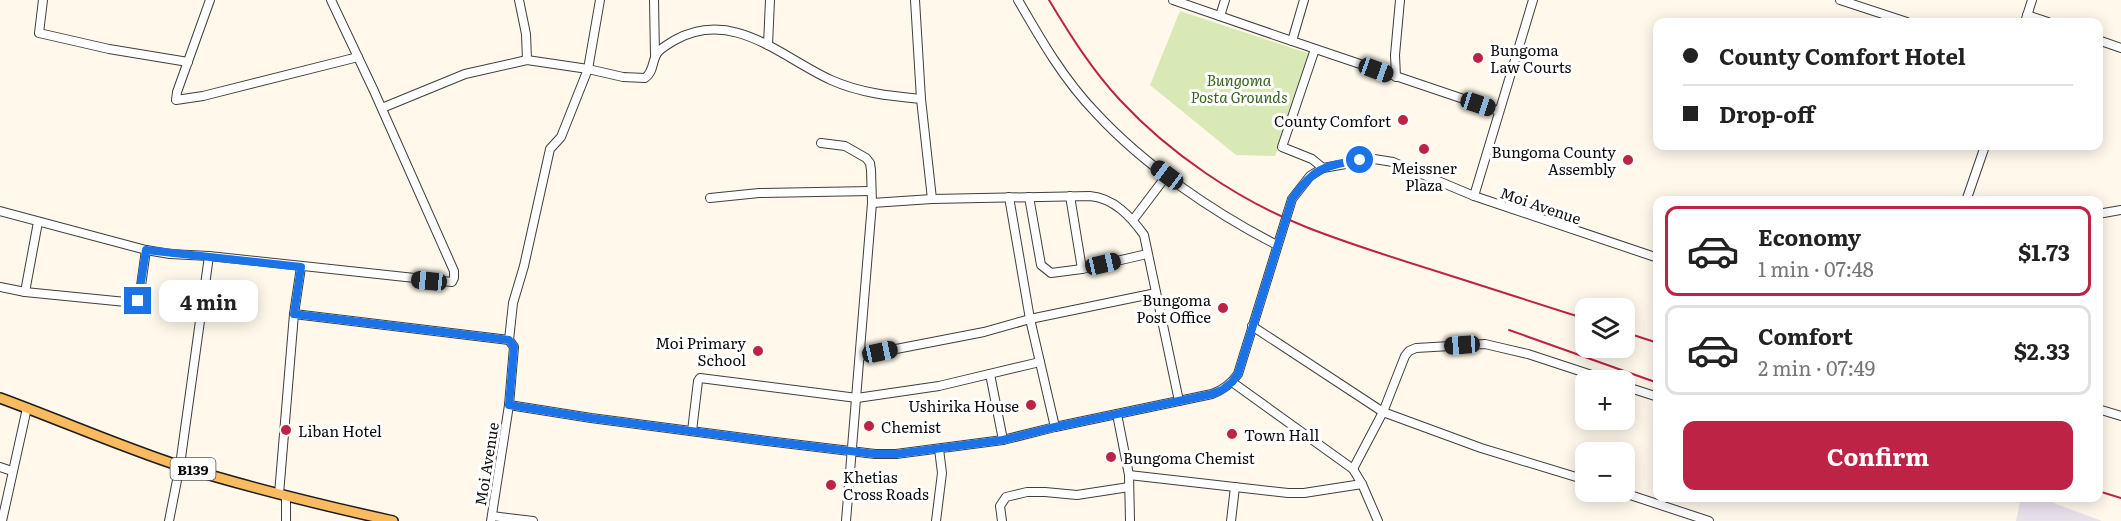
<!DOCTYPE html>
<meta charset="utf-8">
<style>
body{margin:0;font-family:Literata,serif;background:#f6f6f6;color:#222;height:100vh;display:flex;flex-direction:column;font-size:22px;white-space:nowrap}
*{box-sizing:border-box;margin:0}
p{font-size:20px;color:#767676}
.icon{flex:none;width:33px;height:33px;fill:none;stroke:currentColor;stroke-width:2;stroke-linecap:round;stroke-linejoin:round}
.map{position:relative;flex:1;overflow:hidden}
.details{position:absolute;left:1653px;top:196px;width:450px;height:306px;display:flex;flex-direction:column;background:#fff;border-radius:12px;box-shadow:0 3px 15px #0003}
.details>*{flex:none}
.banner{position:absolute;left:1653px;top:18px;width:450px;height:132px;border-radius:12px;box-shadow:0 3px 15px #0003;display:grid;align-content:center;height:132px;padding:0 30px;background:#fff}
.buttons{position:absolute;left:1575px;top:298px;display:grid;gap:12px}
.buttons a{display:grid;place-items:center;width:60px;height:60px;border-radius:12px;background:#fff;box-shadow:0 3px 15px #0003;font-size:30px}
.end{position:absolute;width:27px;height:27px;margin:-14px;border:8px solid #1a73e8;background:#fff;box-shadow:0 0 0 3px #fff}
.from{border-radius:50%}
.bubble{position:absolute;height:42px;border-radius:12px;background:#fff;box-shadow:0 3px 15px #0003;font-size:20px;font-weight:700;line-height:42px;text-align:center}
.car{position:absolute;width:18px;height:36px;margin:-18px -9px;border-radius:8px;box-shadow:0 0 4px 2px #0007;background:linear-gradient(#222 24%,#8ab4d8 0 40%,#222 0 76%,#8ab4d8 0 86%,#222 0)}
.banner b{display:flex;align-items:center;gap:21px;height:57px;font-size:22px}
.banner b+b{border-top:2px solid #e0e0e0}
.banner i{width:15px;height:15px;background:#222}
ul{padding:10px 0 0;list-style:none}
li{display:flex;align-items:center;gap:18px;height:90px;margin:0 12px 9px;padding:0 18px;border:3px solid #e0e0e0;border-radius:12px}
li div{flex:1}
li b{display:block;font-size:22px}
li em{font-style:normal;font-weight:700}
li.on{border-color:#bd2344}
li>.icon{width:54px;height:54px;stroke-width:1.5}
.button{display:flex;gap:12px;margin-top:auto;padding:12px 30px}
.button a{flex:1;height:69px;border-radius:12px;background:#bd2344;color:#fff;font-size:24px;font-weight:700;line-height:69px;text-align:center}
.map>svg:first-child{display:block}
</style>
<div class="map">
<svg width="2121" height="521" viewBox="0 0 2121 521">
<rect width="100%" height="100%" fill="#fff8eb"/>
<path fill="#e8e0eb" d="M2021,498H2040L2102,521H2016Z"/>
<path fill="#d9e9b5" d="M1180,11L1310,54L1275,156L1236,155L1150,85Z"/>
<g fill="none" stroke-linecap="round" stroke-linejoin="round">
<g stroke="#3f3f3f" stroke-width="10">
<g id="minor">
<path d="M43,0L39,33L109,49L188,62"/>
<path d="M210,0L177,92L176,100L203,96L358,57"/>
<path d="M519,0L526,34L527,60"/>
<path d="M654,0L655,55"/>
<path d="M915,0L921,99L932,199"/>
<path d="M1018,0C1041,40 1064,80 1096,113C1144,165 1214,213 1277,245"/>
<path d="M1173,0L1292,41"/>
<path d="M1304,0L1292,41L1499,111"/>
<path d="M1840,0L1907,22"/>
<path d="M2027,15L2048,22"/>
<path d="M1220,16L1225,0"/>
<path d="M2025,22L2032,0"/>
<path d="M2098,40L2121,48"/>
<path d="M768,45L770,0"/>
<path d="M1315,49L1282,147L1312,159L1323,168"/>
<path d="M1396,77L1395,55L1400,0"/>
<path d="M382,108L465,74L527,60L588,69L623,77L645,78C655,71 651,59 659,51C663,47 670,43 675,40C733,8 781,57 831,80C860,93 890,96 921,99"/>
<path d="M821,143L845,146L866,158L870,163L871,170L872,203L846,521"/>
<path d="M1070,196L1082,269"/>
<path d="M1474,196L1533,0"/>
<path d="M1009,197L1030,319L1055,427"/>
<path d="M1029,197L1041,265L1051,273L1082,269L1147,254"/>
<path d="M710,198L759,193L871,191"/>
<path d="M1966,201L1985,146"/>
<path d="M872,203L932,199L1090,196C1114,198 1131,217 1144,235L1179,401"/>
<path d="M0,211L146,250L170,254L209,256L452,282L454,278V271L374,91L331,0"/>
<path d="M2098,214L2121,210"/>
<path d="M1133,220L1167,175"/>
<path d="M0,287L25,292L136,303L139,300L146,250"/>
<path d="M25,292L38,222"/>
<path d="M294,314L509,340"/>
<path d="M1252,326L1383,412L1481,448L1586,480"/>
<path d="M860,356L984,332L1030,319L1156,293"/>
<path d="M990,374L1003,440"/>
<path d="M1232,382L1353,469L1362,484L1378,521"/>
<path d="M1624,386L1658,397"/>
<path d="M509,405L591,418L767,441L875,454H896L1003,440L1055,427L1212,394C1223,390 1231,384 1238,374L1292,199L1310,176L1323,168L1374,159L1393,162L1474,196L1658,258"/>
<path d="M2098,409L2121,416"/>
<path d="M1117,414L1129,475L1130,521"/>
<path d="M692,431L698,381L700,378L857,398L939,386L1040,362"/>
<path d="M0,467L12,471"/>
<path d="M1353,469L1383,412L1405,356L1409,351L1416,348L1485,344L1528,354L1610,381"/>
<path d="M1129,475L1288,493H1304L1362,484"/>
<path d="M1621,492L1709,521"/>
<path d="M279,494L294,314L301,267"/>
<path d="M286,497V521"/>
<path d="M492,516L533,521"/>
<path d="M2,521L27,408"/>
<path d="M169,521L180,465L209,256"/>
<path d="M491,521L509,405L514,347L509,340L513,303L524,266L550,149L561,137L588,69L600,0"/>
<path d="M936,521L942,473L939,449"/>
<path d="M1002,521L1000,506L1006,497L1027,492H1045L1077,495L1129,487"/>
<path d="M1231,521L1235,487"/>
</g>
</g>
<g stroke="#1d1d1d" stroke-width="12">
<path id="major" d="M0,398C60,420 119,446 180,466C250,488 321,505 393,521"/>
</g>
<use href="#minor" stroke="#fff" stroke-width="8"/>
<use href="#major" stroke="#faba60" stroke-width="9"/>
<g stroke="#bd2344" stroke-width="2">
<path d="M1049,0C1070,35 1092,70 1120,100C1169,153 1238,200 1306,227C1349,244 1394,258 1439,272C1488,288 1537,303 1586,319"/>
<path d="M1509,330L1658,383"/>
<path d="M1624,332L1658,343"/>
<path d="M2098,491L2121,498"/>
</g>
</g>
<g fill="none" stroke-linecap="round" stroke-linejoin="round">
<path stroke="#1a73e8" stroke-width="8" d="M138,301L146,250L301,267L294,314L509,340L514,347L509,405L591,418L767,441L875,454H896L1003,440L1055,427L1212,394L1222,390L1232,382L1238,374L1292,199C1314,168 1323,166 1360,160"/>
</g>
<g fill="#bd2344" stroke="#fff" stroke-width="2">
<circle cx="1478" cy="58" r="6"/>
<circle cx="1403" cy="120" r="6"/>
<circle cx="1424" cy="149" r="6"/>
<circle cx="1628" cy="160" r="6"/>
<circle cx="1223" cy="308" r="6"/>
<circle cx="758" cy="351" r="6"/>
<circle cx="1031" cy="405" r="6"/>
<circle cx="869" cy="426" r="6"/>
<circle cx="286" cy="430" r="6"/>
<circle cx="1232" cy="434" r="6"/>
<circle cx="1111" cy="457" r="6"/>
<circle cx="831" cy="485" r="6"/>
</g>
<g text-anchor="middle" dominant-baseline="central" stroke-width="6" stroke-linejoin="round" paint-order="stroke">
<rect fill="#fff" stroke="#555" stroke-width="1.5" x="170.5" y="458" width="45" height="22" rx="4.5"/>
<g font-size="14" font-weight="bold" fill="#0c0c0c">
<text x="193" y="469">B139</text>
</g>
<g font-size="15" fill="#0c0c0c" stroke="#fff" text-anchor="start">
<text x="1490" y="49">Bungoma<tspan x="1490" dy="17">Law Courts</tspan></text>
<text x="1391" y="120" text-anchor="end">County Comfort</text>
<text x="1616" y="151" text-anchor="end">Bungoma County<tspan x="1616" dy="17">Assembly</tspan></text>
<text x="1424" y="167" text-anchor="middle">Meissner<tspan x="1424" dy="17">Plaza</tspan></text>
<text x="1211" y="299" text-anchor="end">Bungoma<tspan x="1211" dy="17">Post Office</tspan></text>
<text x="746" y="342" text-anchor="end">Moi Primary<tspan x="746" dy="17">School</tspan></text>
<text x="1019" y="405" text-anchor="end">Ushirika House</text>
<text x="881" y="426">Chemist</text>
<text x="298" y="430">Liban Hotel</text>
<text x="1244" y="434">Town Hall</text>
<text x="1123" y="457">Bungoma Chemist</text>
<text x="843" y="476">Khetias<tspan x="843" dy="17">Cross Roads</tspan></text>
</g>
<g font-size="15" font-style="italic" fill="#37641c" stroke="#fff">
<text x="1239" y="79">Bungoma<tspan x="1239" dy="17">Posta Grounds</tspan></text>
</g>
<g font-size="15" fill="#0c0c0c" stroke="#fff">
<text transform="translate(1541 205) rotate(19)">Moi Avenue</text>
<text transform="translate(486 464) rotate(-81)">Moi Avenue</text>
</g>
</g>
</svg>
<div class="buttons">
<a><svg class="icon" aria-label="layers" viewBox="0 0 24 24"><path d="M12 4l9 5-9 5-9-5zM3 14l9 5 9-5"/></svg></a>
<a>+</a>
<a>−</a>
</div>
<i class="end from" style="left:1360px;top:160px"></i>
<i class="end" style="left:138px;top:301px"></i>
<div class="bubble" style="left:159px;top:280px;width:99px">4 min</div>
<i class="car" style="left:1376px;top:70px;rotate:110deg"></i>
<i class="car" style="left:1478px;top:104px;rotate:108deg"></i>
<i class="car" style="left:1167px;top:175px;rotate:307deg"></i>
<i class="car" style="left:1103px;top:264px;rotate:77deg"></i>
<i class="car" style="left:429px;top:281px;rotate:276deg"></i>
<i class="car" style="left:1462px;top:345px;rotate:266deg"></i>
<i class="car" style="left:880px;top:352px;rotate:78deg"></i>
<div class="banner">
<b><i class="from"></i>County Comfort Hotel</b>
<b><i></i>Drop-off</b>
</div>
<section class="details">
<ul>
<li class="on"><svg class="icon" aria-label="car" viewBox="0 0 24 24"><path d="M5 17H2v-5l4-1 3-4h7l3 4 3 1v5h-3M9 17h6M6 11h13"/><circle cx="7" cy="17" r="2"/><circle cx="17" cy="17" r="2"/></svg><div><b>Economy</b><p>1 min · 07:48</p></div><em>$1.73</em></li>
<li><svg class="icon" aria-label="car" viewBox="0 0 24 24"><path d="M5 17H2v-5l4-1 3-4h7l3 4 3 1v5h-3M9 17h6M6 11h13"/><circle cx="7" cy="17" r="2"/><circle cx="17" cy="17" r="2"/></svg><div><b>Comfort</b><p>2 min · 07:49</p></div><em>$2.33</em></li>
</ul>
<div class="button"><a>Confirm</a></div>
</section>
</div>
